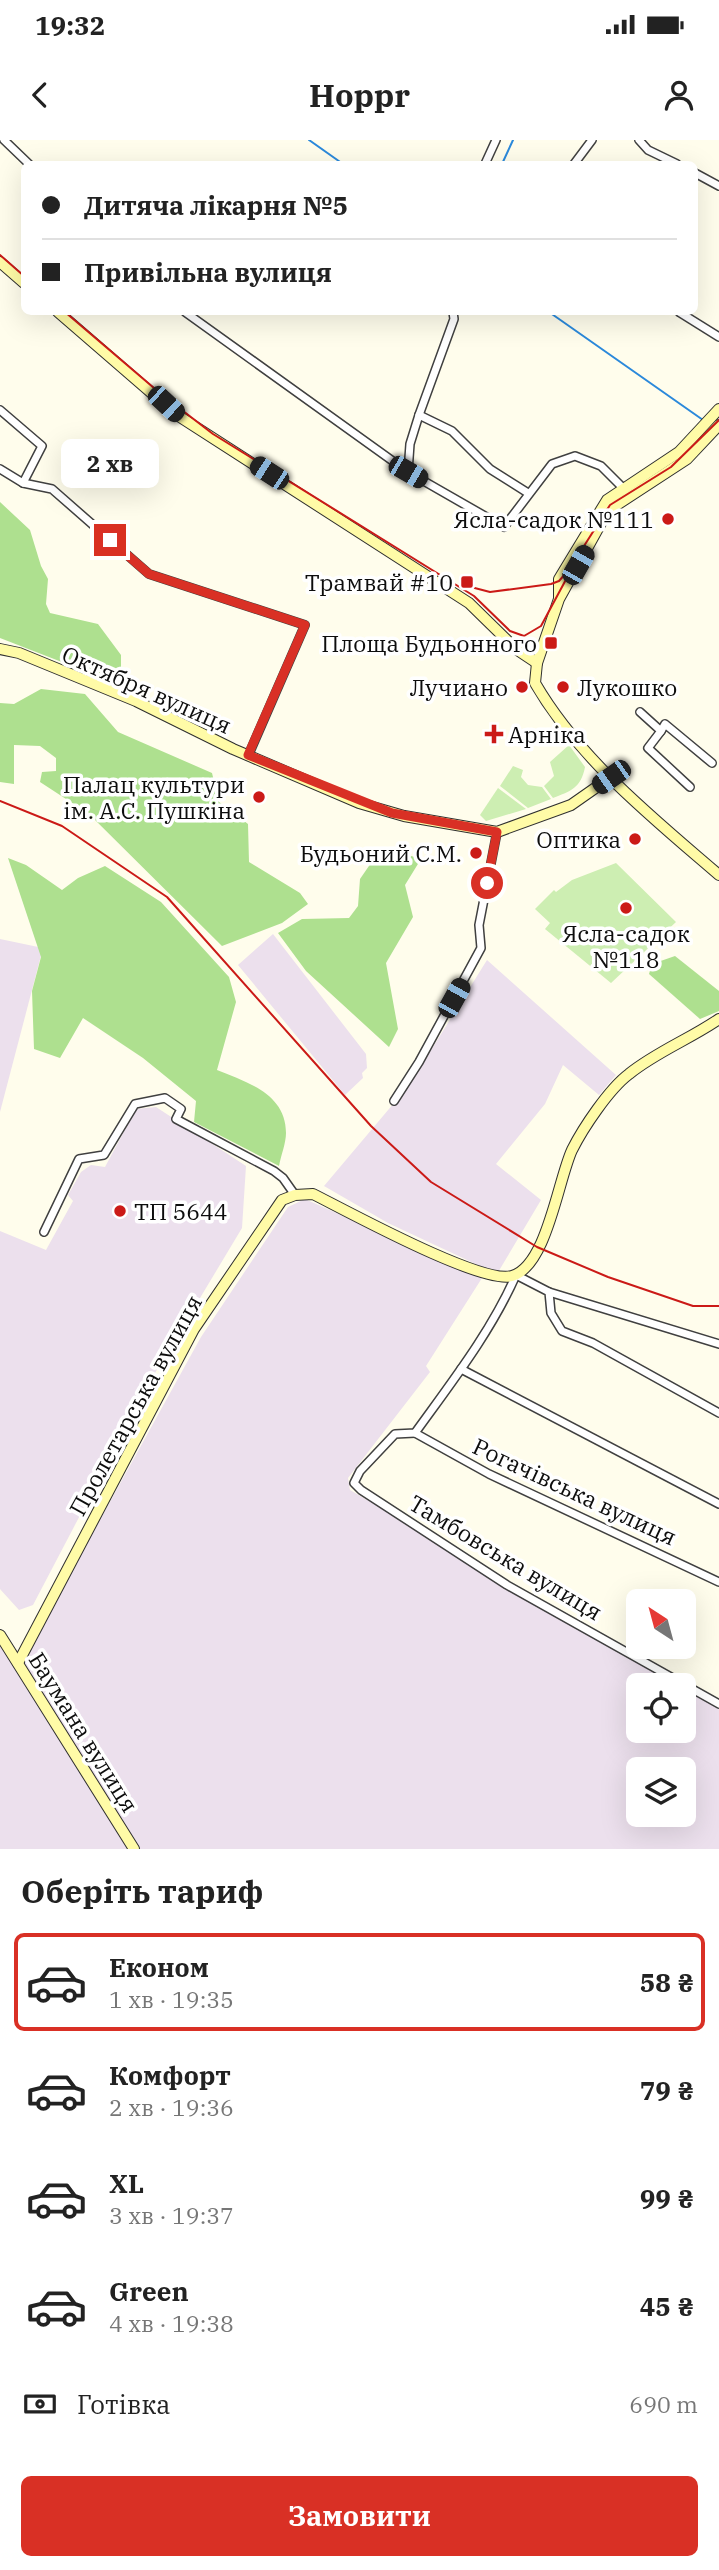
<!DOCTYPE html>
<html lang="uk">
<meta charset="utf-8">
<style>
body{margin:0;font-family:"IBM Plex Serif",serif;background:#f6f6f6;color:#222;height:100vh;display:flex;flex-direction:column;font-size:26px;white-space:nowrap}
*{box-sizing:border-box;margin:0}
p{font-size:23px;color:#767676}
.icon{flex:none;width:38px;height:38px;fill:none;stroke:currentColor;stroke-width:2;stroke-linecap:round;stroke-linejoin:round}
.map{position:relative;height:1709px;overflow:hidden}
.panel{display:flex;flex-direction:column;background:#fff;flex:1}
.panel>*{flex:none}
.guide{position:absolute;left:21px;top:21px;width:677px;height:154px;border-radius:10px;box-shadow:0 7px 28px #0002;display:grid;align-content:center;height:154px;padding:0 21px;background:#fff}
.needle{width:46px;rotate:324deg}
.controls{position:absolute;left:626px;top:1449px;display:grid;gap:14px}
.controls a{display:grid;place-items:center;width:70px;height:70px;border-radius:10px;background:#fff;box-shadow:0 7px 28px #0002;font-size:35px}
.end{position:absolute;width:32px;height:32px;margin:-16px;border:9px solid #d93025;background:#fff;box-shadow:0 0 0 4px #fff}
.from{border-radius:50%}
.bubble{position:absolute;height:49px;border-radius:10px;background:#fff;box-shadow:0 7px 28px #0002;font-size:23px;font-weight:700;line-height:49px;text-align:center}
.car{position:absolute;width:21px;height:42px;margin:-21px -10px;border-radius:9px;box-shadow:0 0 5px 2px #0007;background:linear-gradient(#222 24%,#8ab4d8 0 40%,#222 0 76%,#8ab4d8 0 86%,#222 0)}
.guide b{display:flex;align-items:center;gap:24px;height:66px;font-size:26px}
.guide b+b{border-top:2px solid #e0e0e0}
.guide i{width:18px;height:18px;background:#222}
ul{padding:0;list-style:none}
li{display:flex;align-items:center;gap:21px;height:98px;margin:0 14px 10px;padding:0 7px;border:4px solid transparent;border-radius:10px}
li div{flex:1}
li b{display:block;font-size:26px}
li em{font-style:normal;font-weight:700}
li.active{border-color:#d93025}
li>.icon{width:63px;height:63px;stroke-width:1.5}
h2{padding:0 21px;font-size:32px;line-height:84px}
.pay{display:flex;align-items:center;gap:18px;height:77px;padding:0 21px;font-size:26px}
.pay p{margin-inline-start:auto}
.action{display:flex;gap:14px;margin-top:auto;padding:14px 21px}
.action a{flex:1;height:80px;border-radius:10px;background:#d93025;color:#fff;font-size:28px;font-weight:700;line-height:80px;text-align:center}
.status{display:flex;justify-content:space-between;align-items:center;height:49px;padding:0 35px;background:#fff;direction:ltr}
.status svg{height:19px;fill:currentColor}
header{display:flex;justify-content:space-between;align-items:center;height:91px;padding:0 21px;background:#fff;font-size:32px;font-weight:700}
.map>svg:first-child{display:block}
</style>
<div class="status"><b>19:32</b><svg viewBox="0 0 49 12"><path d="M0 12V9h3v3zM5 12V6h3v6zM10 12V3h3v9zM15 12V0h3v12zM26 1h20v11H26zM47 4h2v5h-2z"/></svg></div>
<header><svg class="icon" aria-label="back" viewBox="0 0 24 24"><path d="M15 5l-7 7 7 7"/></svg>Hoppr<svg class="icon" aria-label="person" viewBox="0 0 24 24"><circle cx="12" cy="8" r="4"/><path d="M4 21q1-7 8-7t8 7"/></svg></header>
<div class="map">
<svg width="719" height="1709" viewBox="0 0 719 1709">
<rect width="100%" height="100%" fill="#fffdec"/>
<g fill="#ece0ed" fill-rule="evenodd">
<path d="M273,794L366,914L367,928L362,933L363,938L345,955L238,825Z"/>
<path d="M0,799L43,808L0,972Z"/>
<path d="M487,820L616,935L599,955L563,925L545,964L496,1024L541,1060L497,1134L388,1083L324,1046L410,944Z"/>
<path d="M156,967L246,1026L242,1088L152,1238L33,1465L19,1470L0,1449V1091L46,1110L73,1061L68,1055L81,1032L91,1025L105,1027L136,969Z"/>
<path d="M305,1059L482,1138L426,1226L430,1232L348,1338L350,1350L719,1565V1709H139L22,1521L201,1197L288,1067ZM639,1545H684V1591H639ZM639,1629H684V1675H639Z"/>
<path d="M0,1503L130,1709H0Z"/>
</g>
<g fill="#cdeeb2">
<path d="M569,605L585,627C581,648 571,651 553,658L544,646L554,636L550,622Z"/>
<path d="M513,626L523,630L521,637L528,645L542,647L551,659L528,668L500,646Z"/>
<path d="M498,648L526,669L486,681L480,675Z"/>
<path d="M616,723L676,782L611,843L545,789L550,783L535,769L554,750L556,752L572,740Z"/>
</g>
<g fill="#aee08f">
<path d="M0,362L30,390L41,426L48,439L46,464L50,473L98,484L121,515V545L0,498Z"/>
<path d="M41,549L85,554L118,592L212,633L219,662L248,684L249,722L300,753L308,764L282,783L222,806L89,674L40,642L42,632L56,631V618L40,606L14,605V644L0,642V563L14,564Z"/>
<path d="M382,707L421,719L405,745L413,777L386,823L398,889L389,907L306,831L278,793L302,779L349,778L358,766L360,739Z"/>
<path d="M8,718L26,725L62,750L78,738L105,726L161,762L229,837L236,862L217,930C246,942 286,953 286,993C286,1003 281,1015 279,1026L194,982L196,961L143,918L83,878L60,918L34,909L32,851L41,817Z"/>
<path d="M675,816L719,851V871L700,879L649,834L652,824Z"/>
</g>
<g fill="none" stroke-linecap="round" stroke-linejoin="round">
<g stroke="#2b89db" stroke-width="2">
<path d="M309,0L343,24"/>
<path d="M502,24L513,0"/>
<path d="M549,172L703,280"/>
</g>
<g stroke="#404040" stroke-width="10">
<g id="street">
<path d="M4,0L29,24"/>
<path d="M639,0L648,10L677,24"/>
<path d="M485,24L496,0"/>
<path d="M574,24L592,0"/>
<path d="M695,33L719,46"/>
<path d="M185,172L408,332L504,387L552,324L575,316L601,326L625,350"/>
<path d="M679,172L719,197"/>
<path d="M0,270L42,306L23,343"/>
<path d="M419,275L452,291L490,329L528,353"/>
<path d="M0,329L23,343L52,349L149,434L305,485L248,616"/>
<path d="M408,332L410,304L419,275L454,179L453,172"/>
<path d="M640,572L661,591L648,608L690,647"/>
<path d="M661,591L665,584L712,623"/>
<path d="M394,961L419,922L481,808L479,785L497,692"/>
<path d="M44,1092L79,1019L104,1015L135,964L165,958L181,969L176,979L274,1031L283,1038L295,1055"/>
<path d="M549,1152L719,1204"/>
<path d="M461,1229L719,1364"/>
<path d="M719,1273L593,1203L562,1191L551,1173L549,1152L516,1135C491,1192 451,1243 415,1293L395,1294L360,1331L354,1343L361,1350L507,1445L719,1564"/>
<path d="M415,1293L489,1334L719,1442"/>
</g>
</g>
<g stroke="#2f2f2f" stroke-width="12">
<g id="secondary">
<path d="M0,122L24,143"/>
<path d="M58,172L177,275L469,463L516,509L537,523"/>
<path d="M719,285L687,319L612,368L601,383L559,459L537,523L535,543C579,619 653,678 719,735"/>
<path d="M559,458V439L607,360L679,312L719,269"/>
<path d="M0,509L19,513L136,561L233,609L359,663L404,676L497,692L571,665L611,637"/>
<path d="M0,1495L134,1709"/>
<path d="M18,1523L194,1189L282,1060L295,1055L313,1054C347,1071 482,1145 512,1136C547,1126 558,1040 572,1010C583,988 609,949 629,934C656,912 690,899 719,879"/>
</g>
</g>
<use href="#street" stroke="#fff" stroke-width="7"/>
<use href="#secondary" stroke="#fffba7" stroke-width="10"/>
<g stroke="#cb1a17" stroke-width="2">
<path d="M0,115L24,136"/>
<path d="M65,172L161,254L213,294L474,456L510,491L524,496L541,486L584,406L610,365L671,327L719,280"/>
<path d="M467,446L490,452L551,444L559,441L566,433"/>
</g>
<path stroke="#cb1a17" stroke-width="2" d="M0,661L62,686L167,757L371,986L431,1042L537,1107L608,1137L693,1166H719"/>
</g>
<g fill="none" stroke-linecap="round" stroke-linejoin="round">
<path stroke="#d93025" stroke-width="9" d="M110,400L149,434L305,485L248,615L392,673L497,692L487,743"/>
</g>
<g fill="#cb1a17" stroke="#fff" stroke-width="2.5">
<circle cx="668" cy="379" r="7"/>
<rect x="460" y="435" width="14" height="14" rx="3.5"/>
<rect x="544" y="496" width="14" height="14" rx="3.5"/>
<circle cx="522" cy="547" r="7"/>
<circle cx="563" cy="547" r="7"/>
<path d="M490.5 583.5h7v7h7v7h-7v7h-7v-7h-7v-7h7z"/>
<circle cx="259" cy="657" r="7"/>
<circle cx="635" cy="699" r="7"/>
<circle cx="476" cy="713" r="7"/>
<circle cx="626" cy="768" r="7"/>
<circle cx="120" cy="1071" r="7"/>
</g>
<g text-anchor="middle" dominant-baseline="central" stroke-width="7" stroke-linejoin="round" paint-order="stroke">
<g font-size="23" fill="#0d0d0d" stroke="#fff" text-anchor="end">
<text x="654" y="379">Ясла-садок №111</text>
<text x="453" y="442">Трамвай #10</text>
<text x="537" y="503">Площа Будьонного</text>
<text x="508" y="547">Лучиано</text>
<text x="577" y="547" text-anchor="start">Лукошко</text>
<text x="508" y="594" text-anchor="start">Арніка</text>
<text x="245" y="644">Палац культури<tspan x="245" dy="26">ім. А.С. Пушкіна</tspan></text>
<text x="621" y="699">Оптика</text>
<text x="462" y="713">Будьоний С.М.</text>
<text x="626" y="793" text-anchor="middle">Ясла-садок<tspan x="626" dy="26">№118</tspan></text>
<text x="134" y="1071" text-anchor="start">ТП 5644</text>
</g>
<g font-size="23" fill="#0d0d0d" stroke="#fff">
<text transform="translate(147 549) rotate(24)">Октября вулиця</text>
<text transform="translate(135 1265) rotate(-61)">Пролетарська вулиця</text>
<text transform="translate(575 1351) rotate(25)">Рогачівська вулиця</text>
<text transform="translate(506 1417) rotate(31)">Тамбовська вулиця</text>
<text transform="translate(84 1592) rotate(58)">Баумана вулиця</text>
</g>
</g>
</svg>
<div class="controls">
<a><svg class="needle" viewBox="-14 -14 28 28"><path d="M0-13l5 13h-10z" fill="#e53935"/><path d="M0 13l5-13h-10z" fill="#767676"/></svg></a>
<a><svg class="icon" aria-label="locate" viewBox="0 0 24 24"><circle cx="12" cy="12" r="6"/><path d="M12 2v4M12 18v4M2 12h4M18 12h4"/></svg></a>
<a><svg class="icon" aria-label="layers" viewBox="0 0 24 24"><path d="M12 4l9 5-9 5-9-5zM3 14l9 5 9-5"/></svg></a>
</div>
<i class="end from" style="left:487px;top:743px"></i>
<i class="end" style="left:110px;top:400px"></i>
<div class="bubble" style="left:61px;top:299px;width:98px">2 хв</div>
<i class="car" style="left:166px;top:264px;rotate:133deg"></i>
<i class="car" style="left:408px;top:332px;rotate:120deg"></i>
<i class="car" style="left:269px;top:333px;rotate:303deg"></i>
<i class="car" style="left:578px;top:425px;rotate:30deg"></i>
<i class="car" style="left:611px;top:637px;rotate:235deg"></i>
<i class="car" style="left:454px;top:858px;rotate:29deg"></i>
<div class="guide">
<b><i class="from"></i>Дитяча лікарня №5</b>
<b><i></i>Привільна вулиця</b>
</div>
</div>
<section class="panel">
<h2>Оберіть тариф</h2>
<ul>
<li class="active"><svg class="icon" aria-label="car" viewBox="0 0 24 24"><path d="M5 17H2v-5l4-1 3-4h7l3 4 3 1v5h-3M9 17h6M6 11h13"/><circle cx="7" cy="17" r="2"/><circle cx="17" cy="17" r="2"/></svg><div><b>Економ</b><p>1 хв · 19:35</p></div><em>58 ₴</em></li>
<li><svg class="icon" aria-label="car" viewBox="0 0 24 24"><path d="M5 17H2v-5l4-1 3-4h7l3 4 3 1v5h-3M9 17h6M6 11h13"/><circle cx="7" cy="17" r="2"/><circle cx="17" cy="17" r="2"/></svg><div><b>Комфорт</b><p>2 хв · 19:36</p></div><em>79 ₴</em></li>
<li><svg class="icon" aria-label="car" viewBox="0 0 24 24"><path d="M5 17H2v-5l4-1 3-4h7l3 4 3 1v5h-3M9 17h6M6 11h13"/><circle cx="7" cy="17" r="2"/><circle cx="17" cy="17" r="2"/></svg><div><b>XL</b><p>3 хв · 19:37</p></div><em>99 ₴</em></li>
<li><svg class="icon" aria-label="car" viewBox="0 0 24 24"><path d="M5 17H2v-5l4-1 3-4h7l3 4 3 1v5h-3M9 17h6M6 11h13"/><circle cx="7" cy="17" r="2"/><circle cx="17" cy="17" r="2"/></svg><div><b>Green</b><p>4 хв · 19:38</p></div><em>45 ₴</em></li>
</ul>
<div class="pay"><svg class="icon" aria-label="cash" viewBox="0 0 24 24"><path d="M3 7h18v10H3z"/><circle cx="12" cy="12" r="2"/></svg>Готівка<p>690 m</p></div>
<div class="action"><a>Замовити</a></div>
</section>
